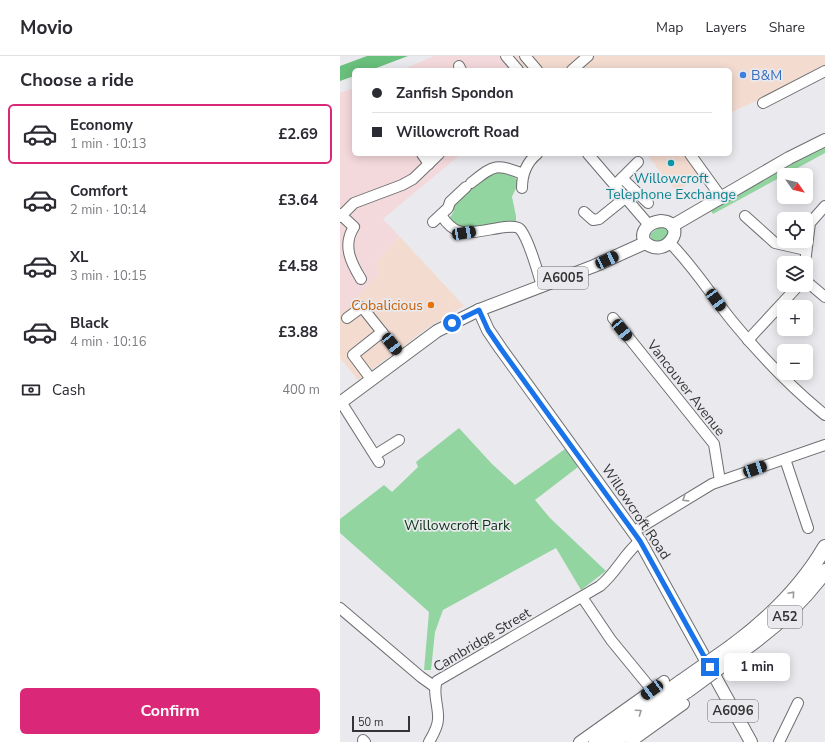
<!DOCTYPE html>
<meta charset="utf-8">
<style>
body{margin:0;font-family:"Nunito Sans",sans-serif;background:#f7f7f7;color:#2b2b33;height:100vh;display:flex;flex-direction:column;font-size:15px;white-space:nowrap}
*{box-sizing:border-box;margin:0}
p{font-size:13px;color:#7c7c81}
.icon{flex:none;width:22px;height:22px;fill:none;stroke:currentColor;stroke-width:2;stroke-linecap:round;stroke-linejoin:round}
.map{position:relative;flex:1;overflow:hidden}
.drawer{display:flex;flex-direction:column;background:#fff;width:340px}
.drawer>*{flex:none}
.hud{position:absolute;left:12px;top:12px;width:380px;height:88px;border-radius:6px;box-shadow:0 2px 10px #0003;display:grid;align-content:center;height:88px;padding:0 20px;background:#fff}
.needle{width:26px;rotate:124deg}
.buttons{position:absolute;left:437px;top:112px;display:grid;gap:8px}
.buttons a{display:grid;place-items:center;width:36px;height:36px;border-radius:6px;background:#fff;box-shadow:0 2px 10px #0003;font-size:20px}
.scale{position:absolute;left:12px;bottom:10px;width:58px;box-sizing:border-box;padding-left:4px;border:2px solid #343435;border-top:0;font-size:11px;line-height:14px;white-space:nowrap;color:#343435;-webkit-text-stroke:3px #eaeaee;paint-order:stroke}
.end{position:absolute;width:18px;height:18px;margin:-9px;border:5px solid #1a73e8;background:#fff;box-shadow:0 0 0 2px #fff}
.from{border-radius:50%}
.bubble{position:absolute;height:28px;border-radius:6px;background:#fff;box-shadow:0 2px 10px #0003;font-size:13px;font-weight:700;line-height:28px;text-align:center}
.car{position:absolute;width:12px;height:24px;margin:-12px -6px;border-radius:5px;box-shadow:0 0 3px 1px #0007;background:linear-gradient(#222 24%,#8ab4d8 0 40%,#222 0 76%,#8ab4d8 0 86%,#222 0)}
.hud b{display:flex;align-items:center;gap:14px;height:38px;font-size:15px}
.hud b+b{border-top:1px solid #e1e1e2}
.hud i{width:10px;height:10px;background:#2b2b33}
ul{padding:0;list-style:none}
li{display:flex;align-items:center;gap:12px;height:60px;margin:0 8px 6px;padding:0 12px;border:2px solid transparent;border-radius:6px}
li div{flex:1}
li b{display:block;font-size:15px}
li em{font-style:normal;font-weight:700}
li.active{border-color:#db2777}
li>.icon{width:36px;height:36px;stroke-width:1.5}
h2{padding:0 20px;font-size:18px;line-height:48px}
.pay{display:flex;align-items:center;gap:10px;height:44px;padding:0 20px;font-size:15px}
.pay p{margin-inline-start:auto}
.button{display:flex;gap:8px;margin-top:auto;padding:8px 20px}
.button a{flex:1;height:46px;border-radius:6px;background:#db2777;color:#fff;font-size:16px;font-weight:700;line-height:46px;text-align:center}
header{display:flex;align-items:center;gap:24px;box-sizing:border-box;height:56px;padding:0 20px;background:#fff;border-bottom:1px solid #e1e1e2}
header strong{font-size:19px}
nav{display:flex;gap:22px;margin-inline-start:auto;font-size:14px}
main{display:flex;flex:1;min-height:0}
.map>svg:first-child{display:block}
</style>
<header>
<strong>Movio</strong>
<nav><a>Map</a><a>Layers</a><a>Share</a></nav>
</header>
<main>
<section class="drawer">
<h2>Choose a ride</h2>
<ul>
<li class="active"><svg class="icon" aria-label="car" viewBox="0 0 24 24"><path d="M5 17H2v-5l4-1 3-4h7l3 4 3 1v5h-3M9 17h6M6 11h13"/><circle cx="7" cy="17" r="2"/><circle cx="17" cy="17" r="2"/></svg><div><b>Economy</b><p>1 min · 10:13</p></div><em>£2.69</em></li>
<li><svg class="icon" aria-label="car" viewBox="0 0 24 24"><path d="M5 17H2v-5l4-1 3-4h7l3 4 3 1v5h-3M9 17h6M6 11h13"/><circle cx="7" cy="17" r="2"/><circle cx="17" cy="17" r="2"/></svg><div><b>Comfort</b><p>2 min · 10:14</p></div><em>£3.64</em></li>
<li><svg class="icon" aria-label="car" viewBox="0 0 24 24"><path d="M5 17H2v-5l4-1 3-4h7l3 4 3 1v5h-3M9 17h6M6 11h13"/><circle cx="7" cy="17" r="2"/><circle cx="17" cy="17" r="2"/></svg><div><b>XL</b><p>3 min · 10:15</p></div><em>£4.58</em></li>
<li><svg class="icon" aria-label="car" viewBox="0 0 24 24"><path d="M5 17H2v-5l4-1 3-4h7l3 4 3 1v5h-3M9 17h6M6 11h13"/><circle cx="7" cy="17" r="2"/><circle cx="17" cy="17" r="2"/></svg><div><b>Black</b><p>4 min · 10:16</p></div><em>£3.88</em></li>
</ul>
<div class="pay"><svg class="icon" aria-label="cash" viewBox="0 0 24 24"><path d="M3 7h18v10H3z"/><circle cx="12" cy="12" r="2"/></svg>Cash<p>400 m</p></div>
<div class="button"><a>Confirm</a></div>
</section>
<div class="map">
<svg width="485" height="686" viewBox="0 0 485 686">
<rect width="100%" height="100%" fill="#eaeaee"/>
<g fill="#f3dbd0">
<path d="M175,0H485V13L390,57V14H187Z"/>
<path d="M306,98H346L360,117L337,136Z"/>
<path d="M60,181L124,250L89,271L18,324L0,302V258L39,218L35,206Z"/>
</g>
<g fill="#f4d9dc">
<path d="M94,0H175L187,14H62Z"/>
<path d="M14,32V98H121L43,163L60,181L35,206L39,218L0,258V37Z"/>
</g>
<g fill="#93d5a0">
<path d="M485,90V97L373,158L370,153Z"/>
<path d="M165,115V118C184,123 178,127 172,141L176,160V166L125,173L118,172L109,163L114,155L110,151L112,147L149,117Z"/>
<path d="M319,171H323L328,174L329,178L320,186L311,183L310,178Z"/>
<path d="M119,372L152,408L175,429L225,393L238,411L195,444L210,462L266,515L241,534L216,492L103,554L95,576L91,614H84L89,556L0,477V463L44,429L52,436L78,411L76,406Z"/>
</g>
<path fill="#69bf7c" d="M27,0H68L31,14H14V20L0,25V10Z"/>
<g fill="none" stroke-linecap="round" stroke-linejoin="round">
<g stroke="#6e6f71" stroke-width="12">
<g id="minor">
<path d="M166,0L178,14"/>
<path d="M185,0L197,14"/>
<path d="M119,10L121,14"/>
<path d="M232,14L248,0"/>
<path d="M423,47L485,15"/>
<path d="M82,98L89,108"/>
<path d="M248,98L309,169"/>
<path d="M350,98L381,141"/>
<path d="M282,122L308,147"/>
<path d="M278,126L298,106"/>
<path d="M131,127C154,109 155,107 183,118"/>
<path d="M182,132C182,118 186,107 197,98"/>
<path d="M244,156L253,164L259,163L285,142"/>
<path d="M0,158L14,171C2,189 11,207 21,223"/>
<path d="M101,159C105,165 111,173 119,175C132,181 172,165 180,173C189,183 198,217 202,230"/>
<path d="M405,160L435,187L466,194"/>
<path d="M0,161L14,147L62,129L73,123L99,98"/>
<path d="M93,166L108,152L110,146L126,131"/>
<path d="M330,187C354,211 371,239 393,266C420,299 452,332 485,359"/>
<path d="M465,207L470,167L485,150"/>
<path d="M466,225L485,241"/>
<path d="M7,262L22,251L61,300"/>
<path d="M273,262L374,388L380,425"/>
<path d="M408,284L459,229"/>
<path d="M31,323L13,299L42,276"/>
<path d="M1,346L39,406"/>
<path d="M35,399L59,384"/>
<path d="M445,403L468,472"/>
<path d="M293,476L372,428L485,389"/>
<path d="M0,552L81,621L95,631"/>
<path d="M312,634L324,625"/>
<path d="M23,684L25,686"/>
<path d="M89,686C93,679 98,671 98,663C99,651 92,636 97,625L260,530C276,517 284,498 300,485"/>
<path d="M239,686L312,634L271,584L242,541"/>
<path d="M291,686L344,648"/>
<path d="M439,686L458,647"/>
</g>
</g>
<g stroke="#6e6f71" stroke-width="14">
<g id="major">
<path d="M321,165C351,167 324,207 304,185C300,174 310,166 321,165Z"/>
<path d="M332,170L449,102L485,84"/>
<path d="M139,254L148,274L161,293L300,485L411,686"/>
<path d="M0,347L97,275L139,254L254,210L305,187"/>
</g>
</g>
<g stroke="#6e6f71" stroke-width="16">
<g id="highway">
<path d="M391,591C429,563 461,532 485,491"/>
<path d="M400,596C433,573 462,547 485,515"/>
<path d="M256,686L341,626"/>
<path d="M273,686L348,634"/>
</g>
</g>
<use href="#minor" stroke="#fff" stroke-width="10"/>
<use href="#major" stroke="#fff" stroke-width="12"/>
<use href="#highway" stroke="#fff" stroke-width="14"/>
<g stroke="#6e6f71" stroke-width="16" stroke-linecap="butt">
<g id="highway-bridge">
<path d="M341,626L391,591"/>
<path d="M348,634L397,598"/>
</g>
</g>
<use href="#highway-bridge" stroke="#fff" stroke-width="14"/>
</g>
<defs><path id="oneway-chevron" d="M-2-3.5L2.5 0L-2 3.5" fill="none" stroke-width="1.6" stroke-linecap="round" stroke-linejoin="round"/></defs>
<g stroke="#9a9a9a">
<use href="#oneway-chevron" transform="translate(345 443) rotate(148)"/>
<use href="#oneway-chevron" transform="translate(452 538) rotate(-49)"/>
<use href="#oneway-chevron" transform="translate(299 656) rotate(-35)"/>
</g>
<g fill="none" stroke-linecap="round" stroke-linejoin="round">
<path stroke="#1a73e8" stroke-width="5" d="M112,267L139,254L148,274L161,293L300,485L370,611"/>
</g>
<circle fill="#3f7fe0" stroke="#eaeaee" stroke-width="1.5" cx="403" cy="19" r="4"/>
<circle fill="#0f9aa8" stroke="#eaeaee" stroke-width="1.5" cx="331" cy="107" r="4"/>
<circle fill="#e8710a" stroke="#eaeaee" stroke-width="1.5" cx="91" cy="249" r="4"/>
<g text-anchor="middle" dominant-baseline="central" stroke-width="3.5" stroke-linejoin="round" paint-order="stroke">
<g fill="#eaeaee" stroke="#6b6b6c" stroke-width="1">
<rect x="198" y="211" width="50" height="22" rx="3"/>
<rect x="428" y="550" width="34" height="22" rx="3"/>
<rect x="368" y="644" width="50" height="22" rx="3"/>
</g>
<g font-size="13" font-weight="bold" fill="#343435">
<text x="223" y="222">A6005</text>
<text x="445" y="561">A52</text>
<text x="393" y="655">A6096</text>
</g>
<g font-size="14" fill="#366cbe" stroke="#eaeaee" text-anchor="start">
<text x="411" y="19">B&amp;M</text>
</g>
<g font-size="14" fill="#0d838f" stroke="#eaeaee">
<text x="331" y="122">Willowcroft<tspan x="331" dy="16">Telephone Exchange</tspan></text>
</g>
<g font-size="14" fill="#c56008" stroke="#eaeaee" text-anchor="end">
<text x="83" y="249">Cobalicious</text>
</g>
<g font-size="14" fill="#343435" stroke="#eaeaee">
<text transform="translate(346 332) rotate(52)">Vancouver Avenue</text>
<text transform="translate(296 456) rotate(56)">Willowcroft Road</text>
<text transform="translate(142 584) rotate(-31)">Cambridge Street</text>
</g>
<g font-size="14" fill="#0e3218" stroke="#eaeaee">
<text x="117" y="469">Willowcroft Park</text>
</g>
</g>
</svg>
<div class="buttons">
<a><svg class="needle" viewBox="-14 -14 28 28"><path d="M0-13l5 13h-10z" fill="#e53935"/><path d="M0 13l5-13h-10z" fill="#7c7c81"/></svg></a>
<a><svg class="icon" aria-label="locate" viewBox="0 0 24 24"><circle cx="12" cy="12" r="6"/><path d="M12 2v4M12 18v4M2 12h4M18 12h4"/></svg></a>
<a><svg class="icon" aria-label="layers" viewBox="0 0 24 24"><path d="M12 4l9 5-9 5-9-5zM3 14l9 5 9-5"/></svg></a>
<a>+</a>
<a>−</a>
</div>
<div class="scale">50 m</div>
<i class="end from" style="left:112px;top:267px"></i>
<i class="end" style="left:370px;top:611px"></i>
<div class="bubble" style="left:384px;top:597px;width:66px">1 min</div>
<i class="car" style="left:124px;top:177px;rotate:80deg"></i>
<i class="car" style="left:267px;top:204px;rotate:65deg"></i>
<i class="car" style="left:376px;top:244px;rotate:144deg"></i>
<i class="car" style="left:282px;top:274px;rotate:141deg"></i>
<i class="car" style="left:52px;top:288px;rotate:142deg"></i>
<i class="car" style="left:415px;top:413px;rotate:71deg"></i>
<i class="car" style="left:312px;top:634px;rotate:234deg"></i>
<div class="hud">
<b><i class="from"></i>Zanfish Spondon</b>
<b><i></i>Willowcroft Road</b>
</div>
</div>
</main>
